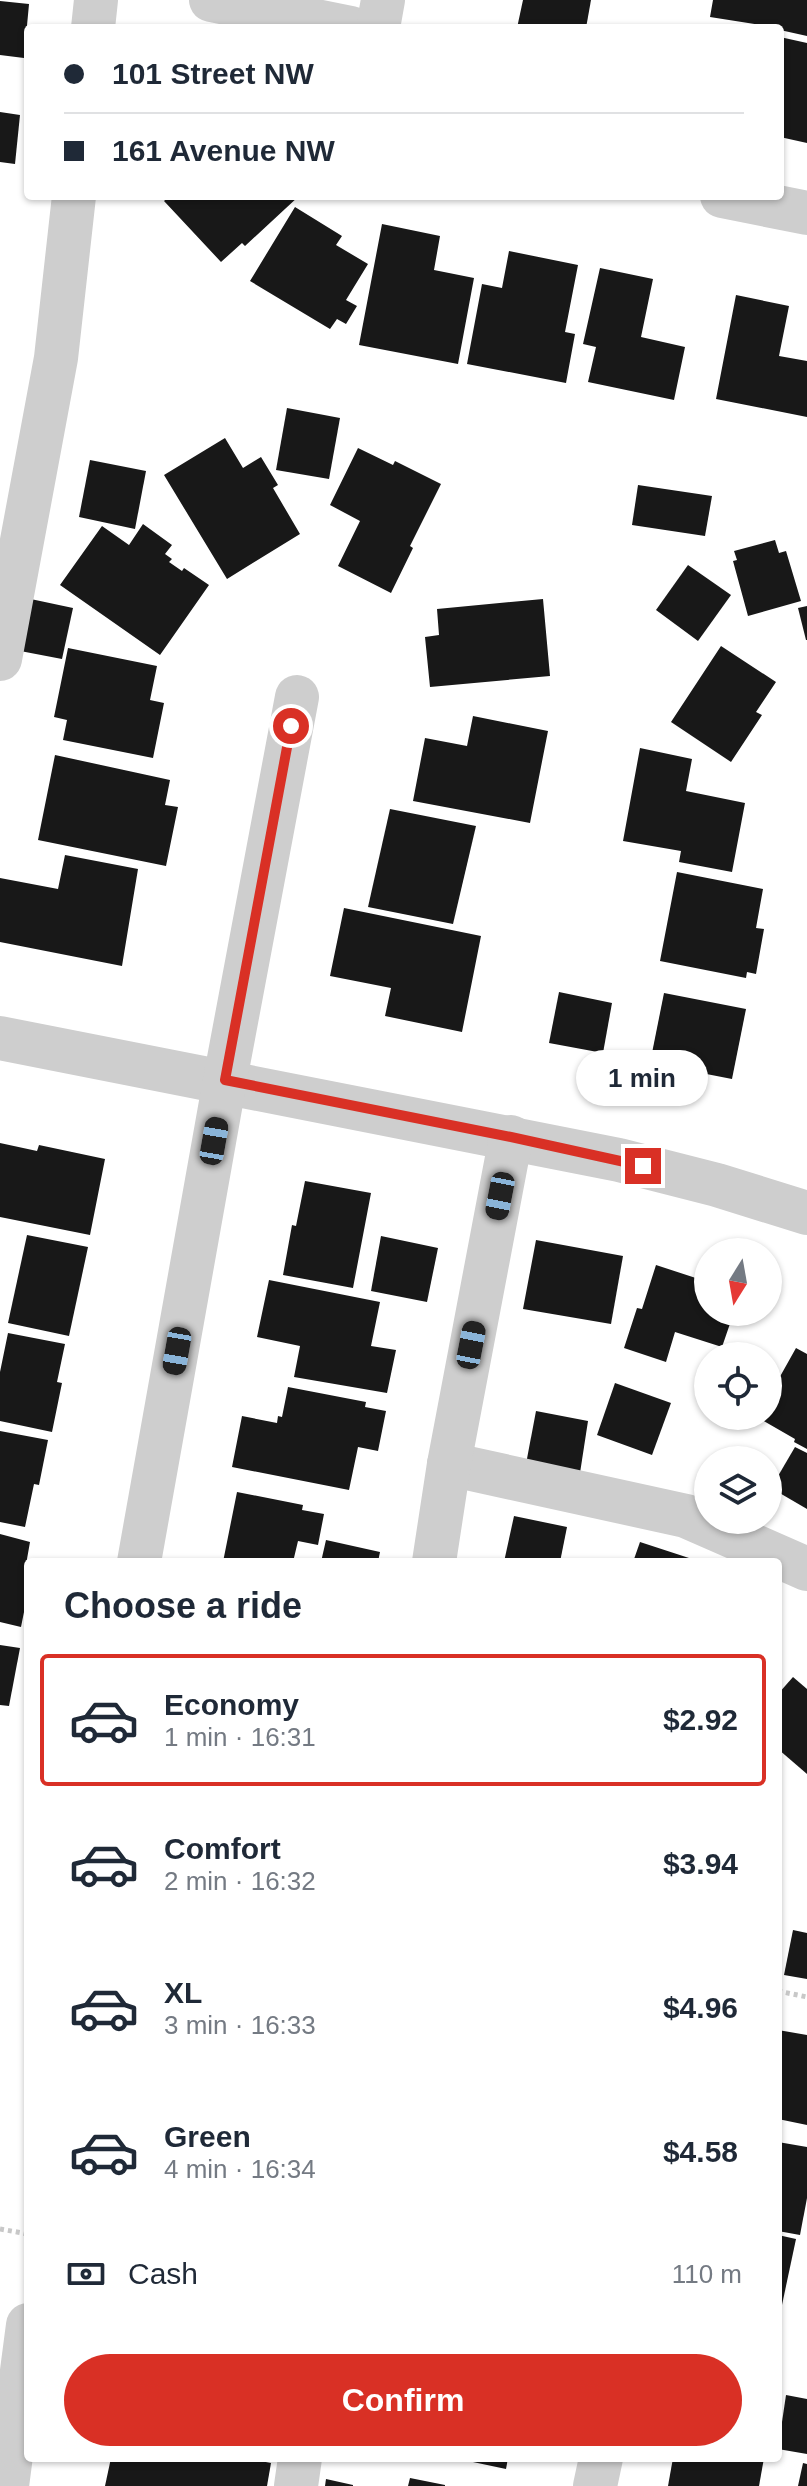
<!DOCTYPE html>
<meta charset="utf-8">
<style>
body{margin:0;font-family:Helvetica,sans-serif;background:#f2f2f3;color:#1f2937;height:100vh;display:flex;flex-direction:column;font-size:30px;white-space:nowrap}
*{box-sizing:border-box;margin:0}
p{font-size:26px;color:#747a83}
.icon{flex:none;width:44px;height:44px;fill:none;stroke:currentColor;stroke-width:2;stroke-linecap:round;stroke-linejoin:round}
.map{position:relative;flex:1;overflow:hidden}
.panel{position:absolute;left:24px;top:1558px;width:758px;height:904px;display:flex;flex-direction:column;background:#fff;border-radius:8px;box-shadow:0 2px 6px #0004}
.panel>*{flex:none}
.hud{position:absolute;left:24px;top:24px;width:760px;height:176px;border-radius:8px;box-shadow:0 2px 6px #0004;display:grid;align-content:center;height:176px;padding:0 40px;background:#fff}
.needle{width:52px;rotate:191deg}
.controls{position:absolute;left:694px;top:1238px;display:grid;gap:16px}
.controls a{display:grid;place-items:center;width:88px;height:88px;border-radius:50%;background:#fff;box-shadow:0 2px 6px #0004;font-size:40px}
.end{position:absolute;width:36px;height:36px;margin:-18px;border:10px solid #d93025;background:#fff;box-shadow:0 0 0 4px #fff}
.from{border-radius:50%}
.bubble{position:absolute;height:56px;border-radius:28px;background:#fff;box-shadow:0 2px 6px #0004;font-size:26px;font-weight:600;line-height:56px;text-align:center}
.car{position:absolute;width:24px;height:48px;margin:-24px -12px;border-radius:10px;box-shadow:0 0 6px 2px #0007;background:linear-gradient(#222 24%,#8ab4d8 0 40%,#222 0 76%,#8ab4d8 0 86%,#222 0)}
.hud b{display:flex;align-items:center;gap:28px;height:76px;font-size:30px}
.hud b+b{border-top:2px solid #e0e1e3}
.hud i{width:20px;height:20px;background:#1f2937}
ul{padding:0;list-style:none}
li{display:flex;align-items:center;gap:24px;height:132px;margin:0 16px 12px;padding:0 24px;border:4px solid transparent;border-radius:8px}
li div{flex:1}
li b{display:block;font-size:30px}
li em{font-style:normal;font-weight:600}
li.selected{border-color:#d93025}
li>.icon{width:72px;height:72px;stroke-width:1.5}
h2{padding:0 40px;font-size:36px;line-height:96px}
.pay{display:flex;align-items:center;gap:20px;height:88px;padding:0 40px;font-size:30px}
.pay p{margin-inline-start:auto}
.button{display:flex;gap:16px;margin-top:auto;padding:16px 40px}
.button a{flex:1;height:92px;border-radius:48px;background:#d93025;color:#fff;font-size:32px;font-weight:600;line-height:92px;text-align:center}
.map>svg:first-child{display:block}
</style>
<div class="map">
<svg width="807" height="2486" viewBox="0 0 807 2486">
<rect width="100%" height="100%" fill="#fff"/>
<g fill="#181818">
<path d="M523,0H591L586,28H517Z"/>
<path d="M713,0H807V36L780,30V28L710,17Z"/>
<path d="M0,1L29,4L24,58L0,55Z"/>
<path d="M780,37L807,43V143L780,137Z"/>
<path d="M0,112L20,115L15,164L0,162Z"/>
<path d="M169,196H299L245,246L242,243L221,262L164,201Z"/>
<path d="M295,207L342,236L336,245L368,264L346,300L357,306L346,324L337,319L330,329L250,281Z"/>
<path d="M382,224L440,236L434,270L474,278L458,364L359,345Z"/>
<path d="M509,251L578,265L565,332L575,334L566,383L467,364L482,284L502,288Z"/>
<path d="M600,268L653,279L641,337L685,347L674,400L588,382L596,347L583,344Z"/>
<path d="M736,295L789,306L779,356L807,361V417L716,399Z"/>
<path d="M287,408L340,418L329,479L276,470Z"/>
<path d="M225,438L243,468L261,457L278,485L273,488L300,534L227,579L164,475Z"/>
<path d="M358,448L393,465L395,461L441,484L410,546L413,548L391,593L338,566L360,521L330,505Z"/>
<path d="M90,460L146,471L135,529L79,517Z"/>
<path d="M638,485L712,496L705,536L632,525Z"/>
<path d="M143,524L172,545L165,554L172,559L169,562L182,571L184,568L209,585L160,655L60,585L102,526L129,545Z"/>
<path d="M775,540L779,553L786,551L801,601L748,616L733,561L737,560L734,551Z"/>
<path d="M688,565L731,595L698,641L656,610Z"/>
<path d="M26,598L73,608L62,659L15,650Z"/>
<path d="M543,599L550,676L430,687L425,637L439,635L437,609Z"/>
<path d="M807,606V640H806L798,608Z"/>
<path d="M721,646L776,682L756,712L762,715L731,762L671,722Z"/>
<path d="M68,648L157,666L150,700L164,703L153,758L63,740L67,720L54,717Z"/>
<path d="M473,716L548,731L530,823L413,801L425,738L467,746Z"/>
<path d="M640,748L692,759L686,791L745,803L732,872L679,862L681,851L623,841Z"/>
<path d="M55,755L170,780L165,805L178,807L166,866L38,840Z"/>
<path d="M390,809L476,826L453,924L368,907Z"/>
<path d="M65,855L138,869L122,966L0,942V878L58,889Z"/>
<path d="M677,872L763,889L756,928L764,929L756,974L747,972L746,978L660,961Z"/>
<path d="M344,908L481,936L462,1032L385,1016L391,988L330,976Z"/>
<path d="M559,992L612,1003L603,1053L549,1043Z"/>
<path d="M664,993L746,1009L732,1079L650,1063Z"/>
<path d="M0,1143L37,1151L39,1145L105,1159L90,1235L0,1217Z"/>
<path d="M305,1181L371,1193L353,1288L283,1275L292,1225L296,1226Z"/>
<path d="M27,1235L88,1247L69,1336L8,1323Z"/>
<path d="M381,1236L438,1248L427,1302L371,1291Z"/>
<path d="M536,1240L623,1256L611,1324L523,1309Z"/>
<path d="M656,1265L708,1282V1312H734L722,1347L675,1332L666,1362L624,1348L637,1308L642,1309Z"/>
<path d="M269,1280L380,1302L371,1346L396,1350L387,1393L294,1377L300,1346L257,1337Z"/>
<path d="M8,1333L65,1344L57,1382L62,1383L52,1432L0,1421V1372Z"/>
<path d="M796,1348L807,1354V1449L794,1442L795,1439L755,1416H768V1398Z"/>
<path d="M615,1383L671,1403L652,1455L597,1435Z"/>
<path d="M288,1387L366,1402L365,1407L386,1411L378,1451L358,1447L349,1490L232,1467L242,1416L277,1423L278,1416L282,1417Z"/>
<path d="M536,1411L588,1421L580,1473L526,1464Z"/>
<path d="M0,1431L48,1440L39,1485L34,1484L25,1527L0,1522Z"/>
<path d="M795,1447L807,1453V1509L771,1488Z"/>
<path d="M237,1492L303,1505L302,1510L324,1514L318,1545L298,1541L293,1562H223Z"/>
<path d="M514,1516L567,1527L560,1562H504Z"/>
<path d="M0,1534L30,1542L24,1576L28,1577V1592L21,1627L0,1622Z"/>
<path d="M326,1540L380,1552L378,1562H321Z"/>
<path d="M640,1542L689,1558L688,1562H633Z"/>
<path d="M0,1645L20,1648L9,1706L0,1705Z"/>
<path d="M793,1677L807,1689V1774L778,1749V1694Z"/>
<path d="M793,1930L807,1933V1979L784,1975Z"/>
<path d="M778,2030L807,2035V2125L778,2119Z"/>
<path d="M778,2142L807,2147V2198L800,2235L778,2231Z"/>
<path d="M778,2235L796,2239L779,2319H778Z"/>
<path d="M786,2395L807,2399V2454L778,2449Z"/>
<path d="M111,2458H244L271,2463L267,2486H105Z"/>
<path d="M454,2458H508L506,2469Z"/>
<path d="M673,2458H764L759,2486H668Z"/>
<path d="M803,2463L807,2464V2486H798Z"/>
<path d="M410,2478L445,2485V2486H408Z"/>
<path d="M326,2479L353,2485V2486H325Z"/>
</g>
<g fill="none" stroke-linecap="round" stroke-linejoin="round">
<g stroke="#c8c8c8" stroke-width="5" stroke-dasharray="4 4" stroke-linecap="butt">
<path d="M778,1991L807,1997"/>
<path d="M0,2229L28,2234"/>
</g>
<g stroke="#cecece" stroke-width="44">
<path d="M211,0L351,28"/>
<path d="M93,28L96,0"/>
<path d="M378,28L383,0"/>
<path d="M722,196L807,213"/>
<path d="M0,659L56,358L74,196"/>
<path d="M0,1038L619,1160L717,1185L807,1213"/>
<path d="M449,1464L686,1516L807,1569"/>
<path d="M139,1562L225,1080L297,697"/>
<path d="M434,1562L449,1464L511,1137"/>
<path d="M7,2486L28,2325"/>
<path d="M296,2486L300,2458"/>
<path d="M595,2486L601,2458"/>
</g>
</g>
<g fill="none" stroke-linecap="round" stroke-linejoin="round">
<path stroke="#d93025" stroke-width="10" d="M291,726L225,1080L511,1137L643,1166"/>
</g>
</svg>
<div class="controls">
<a><svg class="needle" viewBox="-14 -14 28 28"><path d="M0-13l5 13h-10z" fill="#e53935"/><path d="M0 13l5-13h-10z" fill="#747a83"/></svg></a>
<a><svg class="icon" aria-label="locate" viewBox="0 0 24 24"><circle cx="12" cy="12" r="6"/><path d="M12 2v4M12 18v4M2 12h4M18 12h4"/></svg></a>
<a><svg class="icon" aria-label="layers" viewBox="0 0 24 24"><path d="M12 4l9 5-9 5-9-5zM3 14l9 5 9-5"/></svg></a>
</div>
<i class="end from" style="left:291px;top:726px"></i>
<i class="end" style="left:643px;top:1166px"></i>
<div class="bubble" style="left:576px;top:1050px;width:132px">1 min</div>
<i class="car" style="left:214px;top:1141px;rotate:10deg"></i>
<i class="car" style="left:500px;top:1196px;rotate:191deg"></i>
<i class="car" style="left:471px;top:1345px;rotate:11deg"></i>
<i class="car" style="left:177px;top:1351px;rotate:190deg"></i>
<div class="hud">
<b><i class="from"></i>101 Street NW</b>
<b><i></i>161 Avenue NW</b>
</div>
<section class="panel">
<h2>Choose a ride</h2>
<ul>
<li class="selected"><svg class="icon" aria-label="car" viewBox="0 0 24 24"><path d="M5 17H2v-5l4-1 3-4h7l3 4 3 1v5h-3M9 17h6M6 11h13"/><circle cx="7" cy="17" r="2"/><circle cx="17" cy="17" r="2"/></svg><div><b>Economy</b><p>1 min · 16:31</p></div><em>$2.92</em></li>
<li><svg class="icon" aria-label="car" viewBox="0 0 24 24"><path d="M5 17H2v-5l4-1 3-4h7l3 4 3 1v5h-3M9 17h6M6 11h13"/><circle cx="7" cy="17" r="2"/><circle cx="17" cy="17" r="2"/></svg><div><b>Comfort</b><p>2 min · 16:32</p></div><em>$3.94</em></li>
<li><svg class="icon" aria-label="car" viewBox="0 0 24 24"><path d="M5 17H2v-5l4-1 3-4h7l3 4 3 1v5h-3M9 17h6M6 11h13"/><circle cx="7" cy="17" r="2"/><circle cx="17" cy="17" r="2"/></svg><div><b>XL</b><p>3 min · 16:33</p></div><em>$4.96</em></li>
<li><svg class="icon" aria-label="car" viewBox="0 0 24 24"><path d="M5 17H2v-5l4-1 3-4h7l3 4 3 1v5h-3M9 17h6M6 11h13"/><circle cx="7" cy="17" r="2"/><circle cx="17" cy="17" r="2"/></svg><div><b>Green</b><p>4 min · 16:34</p></div><em>$4.58</em></li>
</ul>
<div class="pay"><svg class="icon" aria-label="cash" viewBox="0 0 24 24"><path d="M3 7h18v10H3z"/><circle cx="12" cy="12" r="2"/></svg>Cash<p>110 m</p></div>
<div class="button"><a>Confirm</a></div>
</section>
</div>
